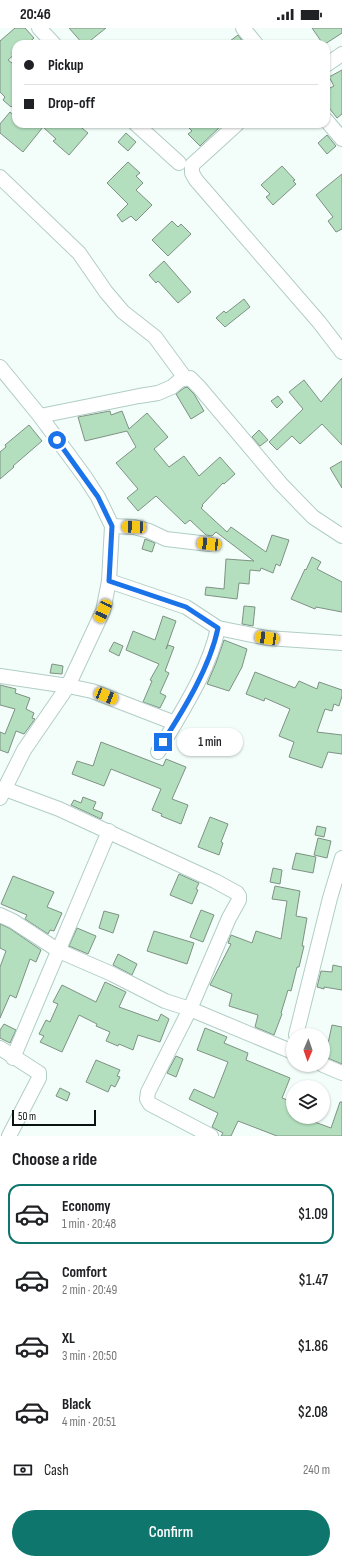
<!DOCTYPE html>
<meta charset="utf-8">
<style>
body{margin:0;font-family:"Sofia Sans Condensed",sans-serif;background:#f6f6f6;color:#202124;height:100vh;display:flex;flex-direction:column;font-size:15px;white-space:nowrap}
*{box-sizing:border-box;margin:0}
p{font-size:13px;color:#757577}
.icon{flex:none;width:22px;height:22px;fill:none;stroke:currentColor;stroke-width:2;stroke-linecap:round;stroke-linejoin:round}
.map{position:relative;height:1108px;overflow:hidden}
.sheet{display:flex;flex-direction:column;background:#fff;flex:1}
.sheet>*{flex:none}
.top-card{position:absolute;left:12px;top:12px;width:318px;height:88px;border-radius:12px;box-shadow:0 1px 3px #0004;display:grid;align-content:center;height:88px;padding:0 12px;background:#fff}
.needle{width:26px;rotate:182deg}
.fabs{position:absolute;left:286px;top:1000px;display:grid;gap:8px}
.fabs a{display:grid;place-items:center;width:44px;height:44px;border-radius:50%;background:#fff;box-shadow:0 1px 3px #0004;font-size:20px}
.scale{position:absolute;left:12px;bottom:10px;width:84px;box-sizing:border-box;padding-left:4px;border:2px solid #091311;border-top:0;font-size:11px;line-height:14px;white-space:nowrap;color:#091311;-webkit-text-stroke:3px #fff;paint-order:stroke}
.end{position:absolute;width:18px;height:18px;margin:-9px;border:5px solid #1a73e8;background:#fff;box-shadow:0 0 0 2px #fff}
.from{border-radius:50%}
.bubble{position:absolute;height:28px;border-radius:14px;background:#fff;box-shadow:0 1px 3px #0004;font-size:13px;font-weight:600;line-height:28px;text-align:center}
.car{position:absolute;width:12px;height:24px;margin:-12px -6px;border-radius:5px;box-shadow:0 0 3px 1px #0007;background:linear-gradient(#f5c518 24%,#345 0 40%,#f5c518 0 76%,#345 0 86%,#f5c518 0)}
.top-card b{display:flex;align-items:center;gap:14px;height:38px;font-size:15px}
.top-card b+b{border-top:1px solid #e0e0e0}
.top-card i{width:10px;height:10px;background:#202124}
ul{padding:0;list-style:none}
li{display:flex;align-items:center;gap:12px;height:60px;margin:0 8px 6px;padding:0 4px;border:2px solid transparent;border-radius:12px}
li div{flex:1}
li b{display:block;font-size:15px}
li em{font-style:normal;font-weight:600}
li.active{border-color:#0f766e}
li>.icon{width:36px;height:36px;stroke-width:1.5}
h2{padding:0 12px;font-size:18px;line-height:48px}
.pay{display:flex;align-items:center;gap:10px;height:44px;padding:0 12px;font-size:15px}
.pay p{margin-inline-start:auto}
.cta{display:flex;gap:8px;margin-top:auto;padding:8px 12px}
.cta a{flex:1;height:46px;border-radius:24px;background:#0f766e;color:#fff;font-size:16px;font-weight:600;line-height:46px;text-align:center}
.status{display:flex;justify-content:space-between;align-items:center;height:28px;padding:0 20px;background:#fff;direction:ltr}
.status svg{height:11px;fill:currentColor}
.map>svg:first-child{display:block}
</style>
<div class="status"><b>20:46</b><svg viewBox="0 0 49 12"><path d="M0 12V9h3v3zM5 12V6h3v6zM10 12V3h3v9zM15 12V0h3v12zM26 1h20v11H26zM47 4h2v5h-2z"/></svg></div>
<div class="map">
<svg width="342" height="1108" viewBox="0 0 342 1108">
<rect width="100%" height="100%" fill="#f3fefb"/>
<g fill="#b3dfbe" stroke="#7e9283">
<path d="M15,0H25L34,10L27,16H16V25L8,32L16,38V74L11,79L3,72L5,69L0,64V13Z"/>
<path d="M69,0H106L86,16H83Z"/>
<path d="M312,0H342V5L325,16H323Z"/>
<path d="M238,7L243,14L240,16H226Z"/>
<path d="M342,42V86L337,90L326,76V62L334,58L329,49Z"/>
<path d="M10,84L16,89V96H77L88,105L69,127L53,113L56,111L43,99L23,124L0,105V96Z"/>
<path d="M185,96H223L200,118L188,106L192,103Z"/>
<path d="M126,105L136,114L128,123L118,114Z"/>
<path d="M327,107L336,118L327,126L318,115Z"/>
<path d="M128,134L140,145L136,148L143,155L136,162L152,177L136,193L131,188L122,194L117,187L128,176L107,155Z"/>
<path d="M282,138L295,152L293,153L296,156L273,177L266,169L270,166L261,157Z"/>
<path d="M342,146V201L336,204L328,193L333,189L316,167Z"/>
<path d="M172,193L178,199L181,196L191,206L168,228L152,212Z"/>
<path d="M164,233L191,264L178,275L158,253L156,255L149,247Z"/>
<path d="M244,271L250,279L225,299L216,290L224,283L226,285Z"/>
<path d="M342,350V417L322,396L300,416L292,408L277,422L269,414L303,381L289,364L304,352L321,374Z"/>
<path d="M187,359L194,366L204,383L191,391L176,366L184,360Z"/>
<path d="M278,368L283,374L277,380L271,373Z"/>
<path d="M110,383L111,387L122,383L129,401L147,385L168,409L154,421L169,439L184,428L199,448L220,429L235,446L224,456L223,455L202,477L203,478L201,480L227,504L231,499L266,524L272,507L289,512L280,538L276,536L273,545L261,540L260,543L250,542L249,556L239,555L237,571L205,567L206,559L224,561L226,531L254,533L216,504L212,508L206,507L190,492L185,496L156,468L138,483L127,470L138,461L116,435L136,419L127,403L85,413L78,389Z"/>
<path d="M29,397L42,413L13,438L14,439L0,451V424L6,419L5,417Z"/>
<path d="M259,402L268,412L260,418L252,409Z"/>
<path d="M342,433V460L330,440Z"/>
<path d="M145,511L155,515L152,524L142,521Z"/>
<path d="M312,529L321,534L317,541L342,554V584L316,579L315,581L291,571L305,541L306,542Z"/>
<path d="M244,578L255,579L253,598L242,596Z"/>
<path d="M163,588L176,593L166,621L168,617L174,619L165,643L169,645L160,665L166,668L160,680L143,674L152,653L150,652L159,636L126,622L133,603L155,612Z"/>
<path d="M224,612L247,621L242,639L229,663L207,656L216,635Z"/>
<path d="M114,614L123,618L119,628L109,623Z"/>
<path d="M52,636L63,638L62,646L50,645Z"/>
<path d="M255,644L295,660L299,653L317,661L319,654L342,662V668L339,678L334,676L332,683L325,681L317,704L342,707V726L328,724L322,740L289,729L294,714L279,708L290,681L265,670L264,673L246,666Z"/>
<path d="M0,657L16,661L15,665L30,670L26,681L34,685L32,690L35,691L24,706L16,703L8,725L0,722V704L5,706L15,681L0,677Z"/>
<path d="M101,714L163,738L166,731L186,739L172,771L188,777L181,796L161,788L162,786L152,782L161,761L111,741L104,758L72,746L77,733L93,738Z"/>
<path d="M83,769L96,774L93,781L103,785L101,791L71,777L74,772L81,775Z"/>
<path d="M210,789L228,796L221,814L223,815L219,827L198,819Z"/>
<path d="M317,798L326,800L324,809L315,807Z"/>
<path d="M318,810L331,813L327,830L314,827Z"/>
<path d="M296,825L316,829L313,845L292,841Z"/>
<path d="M273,840L282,842L280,856L270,854Z"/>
<path d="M179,846L199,855L196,861L198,862L192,876L170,867Z"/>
<path d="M13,848L54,864L47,879L62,885L54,903L50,902L48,906L25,891L27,887L1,876Z"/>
<path d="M275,858L300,863L296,888L307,890L302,918H304L299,939H297L291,963L288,962L281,985L282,986L274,1007L255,999L258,987L229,978L232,966L210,957L231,916L228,915L231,907L252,915L256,903L281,911L287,873L272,871Z"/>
<path d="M201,882L214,887L203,914L190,909Z"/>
<path d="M104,883L119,887L113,905L99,900Z"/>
<path d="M0,896L9,900L41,922L36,934L30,931L16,970L10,967L0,990V939L6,923L0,920Z"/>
<path d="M77,900L96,908L88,926L69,918Z"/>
<path d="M154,903L194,915L187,936L147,923Z"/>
<path d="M118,926L137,936L132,947L113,937Z"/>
<path d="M333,937L342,939V962L324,959V961L317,959L321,943L332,944Z"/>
<path d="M105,954L126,964L119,979L158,993L161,986L169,991L160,1014L138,1007L133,1022L119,1016L118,1018L106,1013L110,1004L96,998L97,996L79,987L62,1024L40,1014L44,1008L39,1006L46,992L50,994L58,976L53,974L62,957L96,974Z"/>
<path d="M4,996L16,1002L10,1015L0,1010V1002Z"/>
<path d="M332,997L342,999V1036L325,1029Z"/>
<path d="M205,1000L227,1009L224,1015L248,1025L246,1032L290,1050L282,1070L293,1074V1089H301L331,1100L340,1074H342V1108H277L238,1093L231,1108H221L223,1105L212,1099L218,1085L189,1071L194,1061L214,1070L228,1034L197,1022Z"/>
<path d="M176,1028L183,1031L176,1049L167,1045Z"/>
<path d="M96,1032L120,1042L117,1048L120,1049L115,1059L111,1057L108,1064L86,1054Z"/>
<path d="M60,1060L70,1065L67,1073L56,1068Z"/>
</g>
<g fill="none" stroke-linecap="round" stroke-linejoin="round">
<g stroke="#b1cdc6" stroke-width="16">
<g id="minor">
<path d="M39,0L54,16"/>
<path d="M243,0L256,16"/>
<path d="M326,37L342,26"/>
<path d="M326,92L342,111"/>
<path d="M136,96L179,135"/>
<path d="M237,96L192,137V145L196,152L319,294L342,324"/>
<path d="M0,149L79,225L106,264L123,284L155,309L185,350"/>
<path d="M0,339L40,388L85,449L98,469L112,498L109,553L103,583L68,658L24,722L0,770"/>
<path d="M40,388L139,368L158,365L172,359L180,352L190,350L199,359L281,456L313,489L342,508"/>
<path d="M112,498L134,499L149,503L166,511L209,516"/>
<path d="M109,553L186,579L218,600C209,643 180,686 158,724"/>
<path d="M218,600L267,610L342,615"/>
<path d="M0,648L68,658L92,663L175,695"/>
<path d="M5,761L59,781L215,853L237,865L239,868V872L229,890L190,981L148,1064L147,1071L150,1076L211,1108"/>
<path d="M0,887L13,893L59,923L112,946L165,973L190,981L293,1024"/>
<path d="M296,1007L330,870L342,830"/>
<path d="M0,1020L39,1045V1050L9,1108"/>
<path d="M13,1030L109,803"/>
<path d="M323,1037L342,1045"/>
</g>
</g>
<use href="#minor" stroke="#fff" stroke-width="14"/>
</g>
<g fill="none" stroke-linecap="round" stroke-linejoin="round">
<path stroke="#1a73e8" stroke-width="5" d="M57,412L98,469L112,498L109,553L186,579L218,600C210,639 184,681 163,714"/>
</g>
</svg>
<div class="fabs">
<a><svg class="needle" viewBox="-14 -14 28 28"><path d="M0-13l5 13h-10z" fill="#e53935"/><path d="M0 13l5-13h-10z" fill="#757577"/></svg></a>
<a><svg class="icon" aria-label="layers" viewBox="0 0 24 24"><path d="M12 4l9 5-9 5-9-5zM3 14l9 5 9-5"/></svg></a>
</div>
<div class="scale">50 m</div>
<i class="end from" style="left:57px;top:412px"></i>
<i class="end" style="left:163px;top:714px"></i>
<div class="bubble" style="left:177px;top:700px;width:66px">1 min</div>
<i class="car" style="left:134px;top:499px;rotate:272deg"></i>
<i class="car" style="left:209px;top:516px;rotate:276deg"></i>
<i class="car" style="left:103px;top:583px;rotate:205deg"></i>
<i class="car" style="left:267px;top:610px;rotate:278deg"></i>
<i class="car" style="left:106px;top:668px;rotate:112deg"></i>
<div class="top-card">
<b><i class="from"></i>Pickup</b>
<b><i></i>Drop-off</b>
</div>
</div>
<section class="sheet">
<h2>Choose a ride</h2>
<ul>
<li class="active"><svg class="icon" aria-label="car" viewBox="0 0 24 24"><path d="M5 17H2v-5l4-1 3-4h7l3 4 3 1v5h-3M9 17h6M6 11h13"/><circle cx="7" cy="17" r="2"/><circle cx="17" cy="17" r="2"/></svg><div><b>Economy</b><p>1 min · 20:48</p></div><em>$1.09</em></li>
<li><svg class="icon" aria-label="car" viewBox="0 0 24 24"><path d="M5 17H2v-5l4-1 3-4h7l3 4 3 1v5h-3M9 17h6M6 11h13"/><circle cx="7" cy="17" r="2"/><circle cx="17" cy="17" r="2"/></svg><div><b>Comfort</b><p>2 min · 20:49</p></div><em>$1.47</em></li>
<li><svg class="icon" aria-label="car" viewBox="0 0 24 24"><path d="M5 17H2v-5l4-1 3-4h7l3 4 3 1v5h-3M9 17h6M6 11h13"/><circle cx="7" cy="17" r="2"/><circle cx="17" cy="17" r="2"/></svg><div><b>XL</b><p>3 min · 20:50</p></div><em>$1.86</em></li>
<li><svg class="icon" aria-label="car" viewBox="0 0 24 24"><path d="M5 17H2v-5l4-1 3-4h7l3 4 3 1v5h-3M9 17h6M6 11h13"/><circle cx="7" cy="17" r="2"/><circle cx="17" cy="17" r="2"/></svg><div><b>Black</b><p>4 min · 20:51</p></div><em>$2.08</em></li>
</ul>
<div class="pay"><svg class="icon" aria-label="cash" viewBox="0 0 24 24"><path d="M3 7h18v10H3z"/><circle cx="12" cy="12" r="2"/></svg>Cash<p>240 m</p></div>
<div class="cta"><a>Confirm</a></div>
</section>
